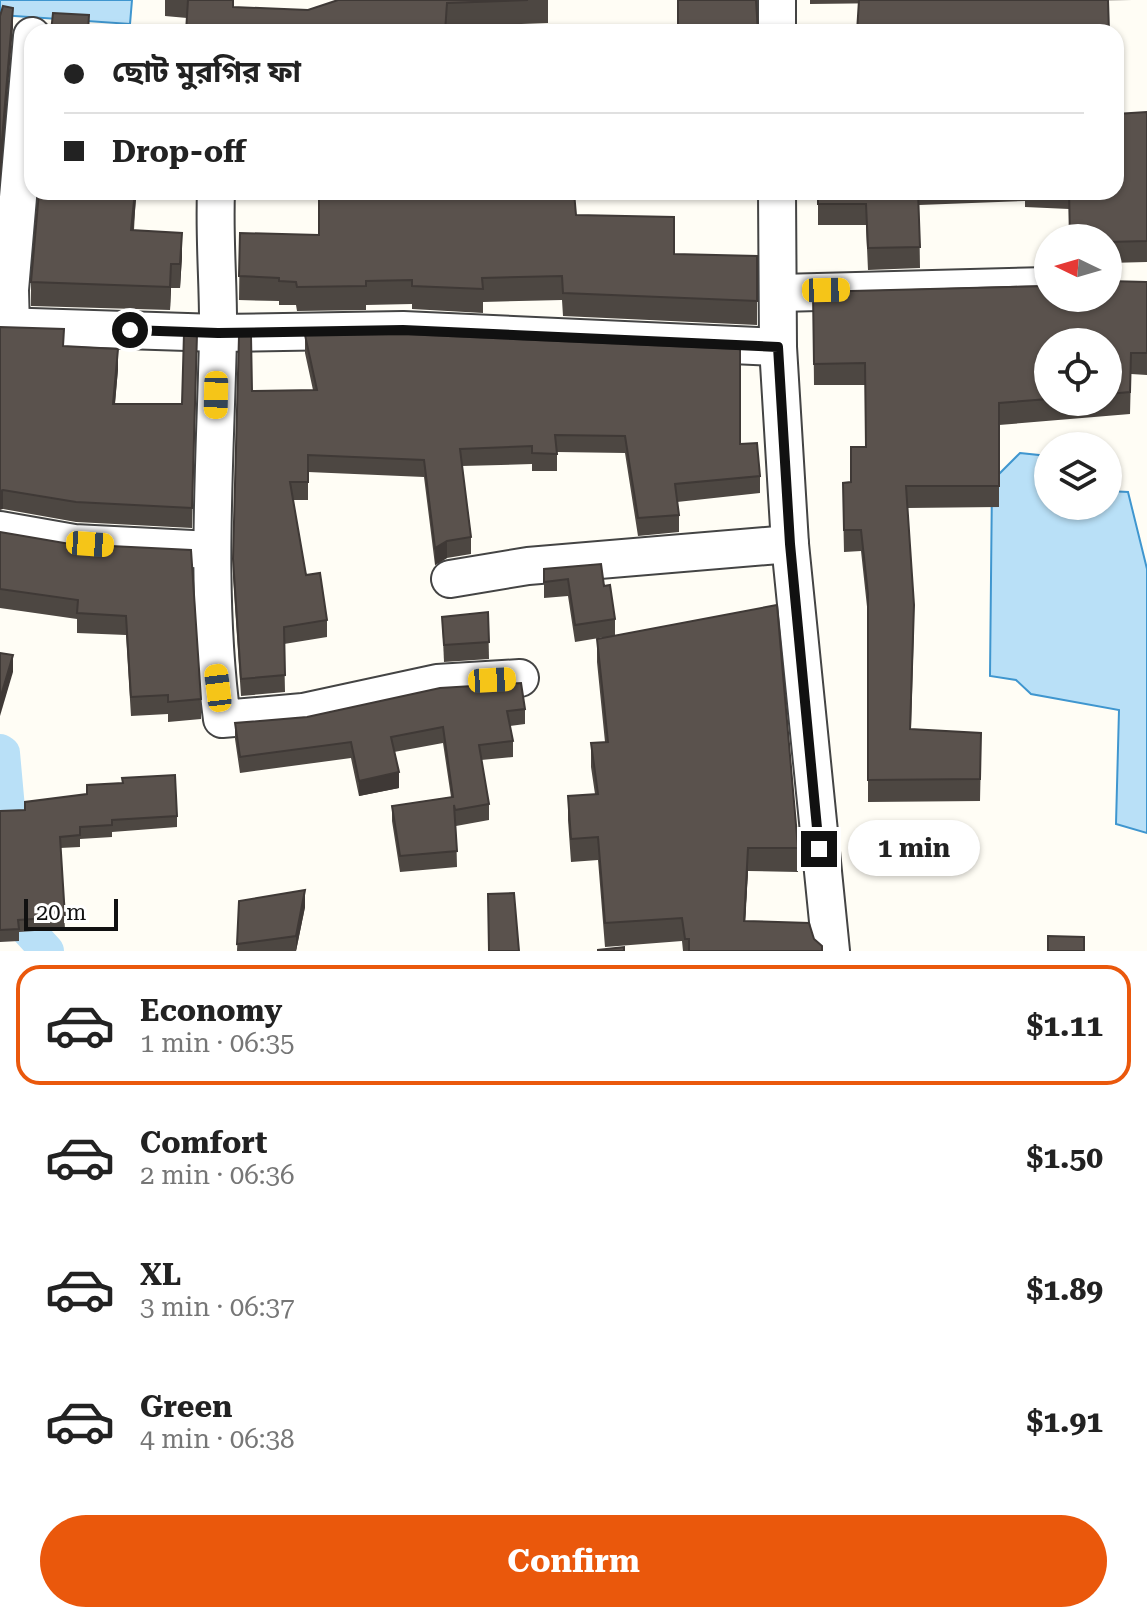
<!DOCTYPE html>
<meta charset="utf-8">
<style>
body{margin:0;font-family:"Roboto Serif","Noto Sans Bengali",serif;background:#f6f6f6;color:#222;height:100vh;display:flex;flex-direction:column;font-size:30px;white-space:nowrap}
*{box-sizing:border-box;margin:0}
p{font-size:26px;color:#767676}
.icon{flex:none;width:44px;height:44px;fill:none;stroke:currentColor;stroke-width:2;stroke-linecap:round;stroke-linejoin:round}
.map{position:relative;height:951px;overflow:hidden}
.side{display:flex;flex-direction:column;background:#fff;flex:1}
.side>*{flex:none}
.hud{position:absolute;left:24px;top:24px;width:1100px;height:176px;border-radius:24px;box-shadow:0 2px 6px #0004;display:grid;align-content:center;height:176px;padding:0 40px;background:#fff}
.needle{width:52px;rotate:275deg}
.fabs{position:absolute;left:1034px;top:224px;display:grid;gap:16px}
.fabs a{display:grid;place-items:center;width:88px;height:88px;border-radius:50%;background:#fff;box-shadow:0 2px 6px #0004;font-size:40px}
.scale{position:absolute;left:24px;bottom:20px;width:94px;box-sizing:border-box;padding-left:8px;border:4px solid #111;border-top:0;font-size:22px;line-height:28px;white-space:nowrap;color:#111;-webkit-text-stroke:6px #fff;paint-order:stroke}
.end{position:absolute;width:36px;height:36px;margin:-18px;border:10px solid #111;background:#fff;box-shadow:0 0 0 4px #fff}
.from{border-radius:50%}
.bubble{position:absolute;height:56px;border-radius:28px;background:#fff;box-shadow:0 2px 6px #0004;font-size:26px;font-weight:700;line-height:56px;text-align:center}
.car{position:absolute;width:24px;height:48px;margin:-24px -12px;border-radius:10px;box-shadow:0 0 6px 2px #0007;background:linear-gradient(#f5c518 24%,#345 0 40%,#f5c518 0 76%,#345 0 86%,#f5c518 0)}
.hud b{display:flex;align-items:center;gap:28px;height:76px;font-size:30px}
.hud b+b{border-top:2px solid #e0e0e0}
.hud i{width:20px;height:20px;background:#222}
ul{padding:14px 0 0;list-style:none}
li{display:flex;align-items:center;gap:24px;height:120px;margin:0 16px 12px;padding:0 24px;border:4px solid transparent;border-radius:24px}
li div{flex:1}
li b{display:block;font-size:30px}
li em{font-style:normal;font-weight:700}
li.active{border-color:#ea580c}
li>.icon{width:72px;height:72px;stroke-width:1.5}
.button{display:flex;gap:16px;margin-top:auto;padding:16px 40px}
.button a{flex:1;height:92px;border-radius:48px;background:#ea580c;color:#fff;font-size:32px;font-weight:700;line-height:92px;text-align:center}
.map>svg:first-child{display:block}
</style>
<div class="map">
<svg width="1147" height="951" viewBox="0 0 1147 951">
<rect width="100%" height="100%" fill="#fffdf5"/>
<g fill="#b9e0f7" stroke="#3f96cf" stroke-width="2">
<path d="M0,0H132L130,24L0,15Z"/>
<path d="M1020,453L1048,456V506H1108V491L1128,492L1147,569V833L1116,824L1119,710L1031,694L1016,680L990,676L992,481Z"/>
</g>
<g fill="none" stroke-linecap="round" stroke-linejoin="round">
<path stroke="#b9e0f7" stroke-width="34" d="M0,751L3,753L18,919L47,951"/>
<g stroke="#444" stroke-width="40">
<g id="minor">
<path d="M777,0V32"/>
<path d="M216,192C214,241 219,290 218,339C215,466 205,593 222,719L303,712L437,683L520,678"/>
<path d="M777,192L778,347L790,544L831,951"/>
<path d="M780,293L1048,286"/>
<path d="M0,326L218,333L403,330L778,347"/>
<path d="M11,327L10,290L32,36"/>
<path d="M0,530L74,543L212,550"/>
<path d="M450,579L528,566L790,544"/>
</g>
</g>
<use href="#minor" stroke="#fff" stroke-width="36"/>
</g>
<g fill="#4d4742" fill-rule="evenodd">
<path d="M165,0H234V7L308,10L338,0H548V23L447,27V32H186L187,18L165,16Z"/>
<path d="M810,0H1132L810,4Z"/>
<path d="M1147,112V262L1108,263V238L1069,209L1025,207V201L919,205L920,268L868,270L866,225H818V192H1116Z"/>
<path d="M136,192L134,230L182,256L180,288H171L170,310L31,306V282Z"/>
<path d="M576,215L674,254L757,256V325L563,316L562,300L483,302V313L412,309V304L366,305V310L297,311L296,305H279V301L239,300L240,233L319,235Z"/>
<path d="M1147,282V375L1131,374L1130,414L999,425V507L907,508L914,626L911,729L981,754L980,801L868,802V616L861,551L844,552L843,504L866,447L865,385H814L813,292ZM1048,342H1108V402H1048Z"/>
<path d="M0,327L64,346L118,369L115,404H182L197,353L192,528L76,522L3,509Z"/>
<path d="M305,335L740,444L760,476V493L677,502L679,515V532L638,536L625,453L557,452V471H532V464L462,466L471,537V554L447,558L435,565L424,477L308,472V500H293L306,575L327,620V637L284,644L285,692L241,696L233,577L239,336L252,391L313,390L305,353Z"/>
<path d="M0,532L70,544L201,699V719L168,722V714L131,716L126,635L77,633V619L0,608Z"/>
<path d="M544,569L604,586L615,619V635L798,848V872L748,871L745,921L814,939L822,951H683L682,941L605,947L598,860L571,862L568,820V796L595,794L591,767V743L605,742L597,662V639L605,637L575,642L568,596L544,598Z"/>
<path d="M488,612L489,659L444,662L442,617Z"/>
<path d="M525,709V724L510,726L513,741V757L481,760L489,804V820L456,826L457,867L400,872L392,821V806L451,797L443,743L394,752L399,788L359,796L351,758L240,773L235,739V723Z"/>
<path d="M0,811L177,816V827L112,832V837L80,839V847L60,848L65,929L19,932V941L0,942Z"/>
<path d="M239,901L305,907L296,951H237Z"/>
</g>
<g fill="#3f3936">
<path d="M13,8V28L0,184V164Z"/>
<path d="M135,192H136V200L131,253V230Z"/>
<path d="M182,233V256L180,288V264Z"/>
<path d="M171,264V288L170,310V287Z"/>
<path d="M118,349V369L113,424V404Z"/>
<path d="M3,490V509L0,510V491Z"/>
<path d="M447,541V558L435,565V548Z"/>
<path d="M13,655V672L0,716V699Z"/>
<path d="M399,772V788L359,796V781Z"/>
<path d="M748,848V871L744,945V921Z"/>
<path d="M305,890V907L296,951V936Z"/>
</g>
<g fill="#5a524d" stroke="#3f3936" stroke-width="2">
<path d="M188,0H233V7L308,10L338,0H528L447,3L445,32H186Z"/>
<path d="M678,0H756L758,32H678Z"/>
<path d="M859,0H1108L1109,32H857Z"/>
<path d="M3,6L13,8L0,164V16Z"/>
<path d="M53,13L89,15L88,32H51Z"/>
<path d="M1147,112V241L1108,242V238H1070L1069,192H1116V114Z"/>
<path d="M39,192H135L131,230L182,233L180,264H171L170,287L31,282Z"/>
<path d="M319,192H574L576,215L674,217V254L757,256V301L563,293L562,276L482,278L483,289L412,286V280L366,281V286L297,287L296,282L279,281V278L239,276L240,233L319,235Z"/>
<path d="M818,192H918L920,247L868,248L866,204H818Z"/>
<path d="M1108,281L1147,282V353H1131L1130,392L1108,394V342H1048V399L999,403V486H906L914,605L910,729L981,733L980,779L868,780V594L861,530H844L843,483L851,482V447H866L865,363L814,364L813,292L1048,286V298H1108Z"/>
<path d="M0,327L64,329L63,346L118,349L113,404H182L184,333L197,334L192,508L76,502L3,490L0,491Z"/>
<path d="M403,334L740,349V444L757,443L760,476L675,484L679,515L638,518L625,436L555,435L557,454L532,453V446L460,449L471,537L447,541L435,548L424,460L308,455V482H290L306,575L320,573L327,620L284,627L285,675L241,679L233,559L239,336H251L252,391L317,390L305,335Z"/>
<path d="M0,532L70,544L191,550L201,699L168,702V695L131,697L126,616L77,613L78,600L0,589Z"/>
<path d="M601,564L604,586L610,585L615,619L575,625L568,579L544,582V569Z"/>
<path d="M777,605L798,848H748L744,921L809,923L814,939L822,946V951H689V939H685L682,918L605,923L598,837L571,839L568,796L598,794L591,743L608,742L597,639Z"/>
<path d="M488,612L489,642L444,645L442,617Z"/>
<path d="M0,653L13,655L0,699Z"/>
<path d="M521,683L525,709L507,711L513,741L479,745L489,804L455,810L454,805L457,851L400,856L392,806L453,797L443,727L391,737L399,772L359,781L351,742L240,757L235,723L307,717L440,688Z"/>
<path d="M175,775L177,816L112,820V825L80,827V835L60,837L65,917L18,920L19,929L0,930V811L25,810V802L87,794V785L123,783L122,778Z"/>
<path d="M305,890L296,936L237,944L239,901Z"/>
<path d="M514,893L519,951H489L488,894Z"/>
<path d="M1048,936L1084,937V951H1048Z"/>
<path d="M624,947V951H598V950Z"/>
</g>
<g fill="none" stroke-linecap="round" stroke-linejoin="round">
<path stroke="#111" stroke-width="10" d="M130,330L218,333L403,330L778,347L790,544L819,849"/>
</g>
</svg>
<div class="fabs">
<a><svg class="needle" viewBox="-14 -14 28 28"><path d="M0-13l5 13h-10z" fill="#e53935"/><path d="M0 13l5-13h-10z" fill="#767676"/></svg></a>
<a><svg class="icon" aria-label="locate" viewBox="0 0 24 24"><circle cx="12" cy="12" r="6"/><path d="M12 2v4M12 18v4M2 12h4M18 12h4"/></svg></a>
<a><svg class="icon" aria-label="layers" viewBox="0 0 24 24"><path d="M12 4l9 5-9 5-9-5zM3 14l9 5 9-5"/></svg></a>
</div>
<div class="scale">20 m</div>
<i class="end from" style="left:130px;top:330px"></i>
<i class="end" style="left:819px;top:849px"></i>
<div class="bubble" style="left:848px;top:820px;width:132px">1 min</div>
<i class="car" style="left:826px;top:290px;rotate:89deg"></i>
<i class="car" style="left:216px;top:395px;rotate:181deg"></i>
<i class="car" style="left:90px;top:544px;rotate:94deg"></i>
<i class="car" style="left:492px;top:680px;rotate:87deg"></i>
<i class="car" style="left:218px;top:688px;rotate:353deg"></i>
<div class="hud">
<b><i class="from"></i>ছোট মুরগির ফা</b>
<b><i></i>Drop-off</b>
</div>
</div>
<section class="side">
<ul>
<li class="active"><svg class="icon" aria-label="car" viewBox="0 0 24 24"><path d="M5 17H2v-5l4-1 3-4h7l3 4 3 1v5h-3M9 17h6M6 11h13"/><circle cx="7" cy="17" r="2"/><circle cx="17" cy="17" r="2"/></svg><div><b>Economy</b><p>1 min · 06:35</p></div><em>$1.11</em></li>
<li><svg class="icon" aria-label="car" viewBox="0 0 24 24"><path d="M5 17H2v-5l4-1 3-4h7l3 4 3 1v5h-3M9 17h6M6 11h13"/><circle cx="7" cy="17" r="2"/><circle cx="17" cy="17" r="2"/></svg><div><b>Comfort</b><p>2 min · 06:36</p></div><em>$1.50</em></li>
<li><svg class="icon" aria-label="car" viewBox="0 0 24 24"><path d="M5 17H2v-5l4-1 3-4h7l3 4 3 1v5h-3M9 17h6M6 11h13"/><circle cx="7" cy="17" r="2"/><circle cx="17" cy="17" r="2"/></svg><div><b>XL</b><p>3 min · 06:37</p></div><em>$1.89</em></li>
<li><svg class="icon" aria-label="car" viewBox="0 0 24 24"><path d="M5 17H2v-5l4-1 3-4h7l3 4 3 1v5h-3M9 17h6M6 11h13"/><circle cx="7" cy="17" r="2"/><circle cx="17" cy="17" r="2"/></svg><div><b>Green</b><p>4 min · 06:38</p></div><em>$1.91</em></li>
</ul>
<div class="button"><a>Confirm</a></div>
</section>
